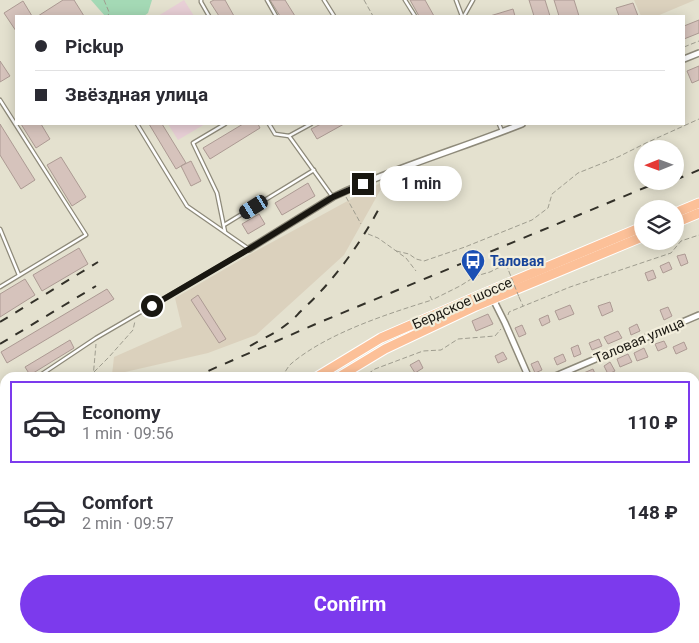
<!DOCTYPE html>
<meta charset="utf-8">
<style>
body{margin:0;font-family:Roboto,sans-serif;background:#f7f7f7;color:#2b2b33;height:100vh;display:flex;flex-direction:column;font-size:19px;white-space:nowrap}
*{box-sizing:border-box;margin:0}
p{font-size:16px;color:#7c7c81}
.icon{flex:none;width:28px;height:28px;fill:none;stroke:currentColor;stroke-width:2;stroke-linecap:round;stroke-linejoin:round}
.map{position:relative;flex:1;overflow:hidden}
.drawer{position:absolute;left:0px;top:372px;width:700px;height:271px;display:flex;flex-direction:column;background:#fff;border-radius:15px 15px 0 0;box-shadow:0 2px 12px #0003}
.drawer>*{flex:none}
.hud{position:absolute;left:15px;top:15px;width:670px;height:110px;border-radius:0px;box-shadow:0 2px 12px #0003;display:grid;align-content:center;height:110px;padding:0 20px;background:#fff}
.needle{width:32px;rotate:269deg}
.tools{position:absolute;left:634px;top:140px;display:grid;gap:10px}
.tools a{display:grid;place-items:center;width:50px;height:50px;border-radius:50%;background:#fff;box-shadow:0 2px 12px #0003;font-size:25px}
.end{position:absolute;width:22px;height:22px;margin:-11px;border:6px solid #191711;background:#fff;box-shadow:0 0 0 2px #fff}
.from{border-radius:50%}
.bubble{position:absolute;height:35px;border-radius:18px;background:#fff;box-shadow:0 2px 12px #0003;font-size:16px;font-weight:700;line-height:35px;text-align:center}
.car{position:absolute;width:15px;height:30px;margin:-15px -8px;border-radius:6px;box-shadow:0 0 4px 1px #0007;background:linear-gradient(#222 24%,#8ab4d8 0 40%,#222 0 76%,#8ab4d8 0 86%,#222 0)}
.hud b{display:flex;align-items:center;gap:18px;height:48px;font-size:19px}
.hud b+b{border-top:1px solid #e1e1e2}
.hud i{width:12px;height:12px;background:#2b2b33}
ul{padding:9px 0 0;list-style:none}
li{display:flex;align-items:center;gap:15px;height:82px;margin:0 10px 8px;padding:0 10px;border:2px solid transparent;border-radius:0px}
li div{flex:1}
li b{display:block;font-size:19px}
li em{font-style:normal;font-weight:700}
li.active{border-color:#7c3aed}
li>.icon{width:45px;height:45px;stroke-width:1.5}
.action{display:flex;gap:10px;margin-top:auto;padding:10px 20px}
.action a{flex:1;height:58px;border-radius:30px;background:#7c3aed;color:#fff;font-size:20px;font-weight:700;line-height:58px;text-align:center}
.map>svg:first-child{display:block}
</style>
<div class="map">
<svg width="699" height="643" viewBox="0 0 699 643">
<rect width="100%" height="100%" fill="#e4e1cf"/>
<g fill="#dbd1bd">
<path d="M634,0H695L657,16H641Z"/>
<path d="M386,180L344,255L256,335L208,353L112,375L114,357L182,327L175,298L254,252Z"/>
<path d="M128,639H367L371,643H124Z"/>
</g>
<g fill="#e8cfd6">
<path d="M184,0L194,16H158Z"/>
<path d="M168,124H205L178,140Z"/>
</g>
<path fill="#a4d9b5" d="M91,0H152L148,13L144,16H105Z"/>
<g fill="#d6c3bc" stroke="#ac9a93">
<path d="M63,0H74L84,16H38Z"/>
<path d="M214,0H225L234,16H219L210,2Z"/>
<path d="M270,0H285L295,16H280Z"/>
<path d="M410,0H425L434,16H419Z"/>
<path d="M529,0H545L550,16H534Z"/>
<path d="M554,0H574L579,16H559Z"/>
<path d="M23,1L32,16H16V31L4,13Z"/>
<path d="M633,3L638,16H619L616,8Z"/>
<path d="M513,9L515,16H490Z"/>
<path d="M699,20V33L684,39V26Z"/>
<path d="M0,61L10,76L0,82Z"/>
<path d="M699,66V80L692,83L687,71Z"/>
<path d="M0,124L35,180L21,189L0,155Z"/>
<path d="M21,124H41L50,139L36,148Z"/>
<path d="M149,124H162L186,163L176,169Z"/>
<path d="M243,124H258L260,128L210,159L203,148Z"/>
<path d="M321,124H344L317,139L311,129Z"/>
<path d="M61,157L86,197L72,206L47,165Z"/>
<path d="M191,161L201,181L191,186L181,166Z"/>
<path d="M308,183L315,196L282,215L275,203Z"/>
<path d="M259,214L265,224L248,234L242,224Z"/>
<path d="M79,248L88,264L42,291L33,275Z"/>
<path d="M685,254L688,263L681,266L677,256Z"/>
<path d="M669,262L672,269L663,273L660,266Z"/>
<path d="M653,270L656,278L648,281L645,273Z"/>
<path d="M25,279L35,295L0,317V294Z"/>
<path d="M107,289L114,299L7,363L1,352Z"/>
<path d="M198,295L226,339L219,343L191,300Z"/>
<path d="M610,302L613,311L602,316L598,306Z"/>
<path d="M570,305L574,314L559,320L555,311Z"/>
<path d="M668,307L672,316L664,320L660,310Z"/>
<path d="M488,314L493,324L476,331L472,321Z"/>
<path d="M548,315L550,322L542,326L539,319Z"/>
<path d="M637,324L640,331L631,335L629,328Z"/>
<path d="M522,325L526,334L519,337L515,328Z"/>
<path d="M618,331L622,338L608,344L604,337Z"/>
<path d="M599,339L602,346L592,350L589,343Z"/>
<path d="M70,340L74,348L30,375L25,367Z"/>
<path d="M664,341L667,347L658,351L655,344Z"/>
<path d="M684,342L687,349L676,354L673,347Z"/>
<path d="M578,345L581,354L574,357L571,348Z"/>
<path d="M644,348L648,357L637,361L634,353Z"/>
<path d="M503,352L507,359L498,363L495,356Z"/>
<path d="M563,354L566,361L557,365L554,358Z"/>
<path d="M628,354L632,362L620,367L617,359Z"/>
<path d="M419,360L423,368L415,373L410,365Z"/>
<path d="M538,361L542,370L535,373L531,364Z"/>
<path d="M610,362L615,371L608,374L604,366Z"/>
<path d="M593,369L596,376L592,378H580L579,375Z"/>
<path d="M4,496L5,517L1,519L0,499Z"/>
<path d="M5,571V617L0,621V576Z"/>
<path d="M58,639H74L70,643H54Z"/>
</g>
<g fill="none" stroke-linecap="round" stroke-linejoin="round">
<g stroke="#8e8a7a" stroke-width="5">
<g id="service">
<path d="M201,0V2L209,16"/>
<path d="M267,0L276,16"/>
<path d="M324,0L334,16"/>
<path d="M405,0L415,16"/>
<path d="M456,0L462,16"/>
<path d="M464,16L473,0"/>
<path d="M0,100L86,235L0,287"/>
<path d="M269,124L275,134L289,136L332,196"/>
<path d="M499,124L502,131"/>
<path d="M289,136L311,124"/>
<path d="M224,225L314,170"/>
<path d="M0,229L19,275"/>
<path d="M225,232L217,193L193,143L225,124"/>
<path d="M36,378L96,338L249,249L187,206L137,124"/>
<path d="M0,400L5,397"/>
<path d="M0,569L5,565"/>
</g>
</g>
<g stroke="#8e8a7a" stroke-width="8">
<g id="minor">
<path d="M684,59L699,53"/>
<path d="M249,249L333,197C394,168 459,149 522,124"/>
<path d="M493,299L505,323L529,378"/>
<path d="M551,378L699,315"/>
<path d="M695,390L699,388"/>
<path d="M0,546L5,545"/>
<path d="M670,639L672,643"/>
</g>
</g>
<g stroke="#fff" stroke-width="11">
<g id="trunk">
<path d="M675,213L699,203"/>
<path d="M675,223L699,213"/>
<path d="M315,378L381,338L478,296L642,227"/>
<path d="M337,378L385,349L476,306L642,237"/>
<path d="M1,643L6,639"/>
<path d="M17,643L22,639"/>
</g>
</g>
<g stroke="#9f9d8f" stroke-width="1" stroke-dasharray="5 2.5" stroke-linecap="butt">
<path d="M104,0L109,12L108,16"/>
<path d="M364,0L373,16"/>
<path d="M684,47L699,41"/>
<path d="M346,197L361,224"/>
<path d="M368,234L378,238L406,258L416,271"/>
<path d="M396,251L409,254L416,259L424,261L465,247L532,220L548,208L552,194L578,173L618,157L646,143L699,119"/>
<path d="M430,296L432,300L460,286L476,276L490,272L506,264"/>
<path d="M519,297L523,306"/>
<path d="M508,315L509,312L570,287L671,253L681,241L699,235"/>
<path d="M94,372L109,357L133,330L135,321"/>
<path d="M93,378L96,344"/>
<path d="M283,378V375C286,371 288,366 292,363C328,333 387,314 432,300"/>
<path d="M362,378L375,369L423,351L441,350L458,339L495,336L501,329"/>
<path d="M0,434L5,432"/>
</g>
<use href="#service" stroke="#fff" stroke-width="2.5"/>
<use href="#minor" stroke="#fff" stroke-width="5"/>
<use href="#trunk" stroke="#fcc098" stroke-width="9"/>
<g stroke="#333129" stroke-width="2" stroke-dasharray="9 9" stroke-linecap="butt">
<path d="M675,180L699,170"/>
<path d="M0,322L98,262"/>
<path d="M0,344L96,286"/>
<path d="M250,346C262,339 276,333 287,324C292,321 296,316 301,311C334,281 361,243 382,203"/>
<path d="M192,378L318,323L661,181"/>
<path d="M0,464L5,462"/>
</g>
<path stroke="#9f9d8f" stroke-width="1" stroke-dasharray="5 2.5" stroke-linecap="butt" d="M506,264L519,297"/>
</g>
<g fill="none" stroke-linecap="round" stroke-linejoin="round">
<path stroke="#191711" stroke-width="6" d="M152,306L249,249L333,197L363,184"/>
</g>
<defs>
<g id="bus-pin" transform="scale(1.25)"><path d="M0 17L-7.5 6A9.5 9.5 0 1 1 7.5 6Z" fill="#1a4fb4" stroke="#f2eedc"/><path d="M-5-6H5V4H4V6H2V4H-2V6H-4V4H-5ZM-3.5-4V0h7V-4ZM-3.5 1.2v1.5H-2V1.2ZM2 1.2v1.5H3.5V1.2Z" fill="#fff"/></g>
</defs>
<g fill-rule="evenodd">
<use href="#bus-pin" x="473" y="261"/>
</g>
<g text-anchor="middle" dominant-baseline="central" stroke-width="4.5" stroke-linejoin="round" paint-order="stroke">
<g font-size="14" font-weight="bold" fill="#164399" stroke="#f2eedc" text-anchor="start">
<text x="490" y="261">Таловая</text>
</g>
<g font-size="14" fill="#191711" stroke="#f2eedc">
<text transform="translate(462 303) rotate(-24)">Бердское шоссе</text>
<text transform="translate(639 340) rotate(-23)">Таловая улица</text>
</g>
</g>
</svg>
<div class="tools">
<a><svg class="needle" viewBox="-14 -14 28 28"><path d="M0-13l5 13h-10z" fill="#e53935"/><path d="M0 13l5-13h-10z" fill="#7c7c81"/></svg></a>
<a><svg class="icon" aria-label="layers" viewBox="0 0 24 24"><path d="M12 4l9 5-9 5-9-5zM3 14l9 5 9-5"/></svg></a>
</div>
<i class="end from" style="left:152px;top:306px"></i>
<i class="end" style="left:363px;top:184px"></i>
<div class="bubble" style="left:380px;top:166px;width:82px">1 min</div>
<i class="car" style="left:254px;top:207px;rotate:238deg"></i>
<div class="hud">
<b><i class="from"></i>Pickup</b>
<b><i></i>Звёздная улица</b>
</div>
<section class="drawer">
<ul>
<li class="active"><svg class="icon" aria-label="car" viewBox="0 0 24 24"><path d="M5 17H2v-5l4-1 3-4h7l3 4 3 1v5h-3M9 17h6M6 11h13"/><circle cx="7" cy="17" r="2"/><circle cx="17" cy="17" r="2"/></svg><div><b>Economy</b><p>1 min · 09:56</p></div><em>110 ₽</em></li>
<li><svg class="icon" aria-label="car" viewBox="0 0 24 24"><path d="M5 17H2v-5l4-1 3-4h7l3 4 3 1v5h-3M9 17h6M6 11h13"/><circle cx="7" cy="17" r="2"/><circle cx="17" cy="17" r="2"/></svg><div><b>Comfort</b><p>2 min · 09:57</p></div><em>148 ₽</em></li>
</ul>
<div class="action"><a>Confirm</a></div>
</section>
</div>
